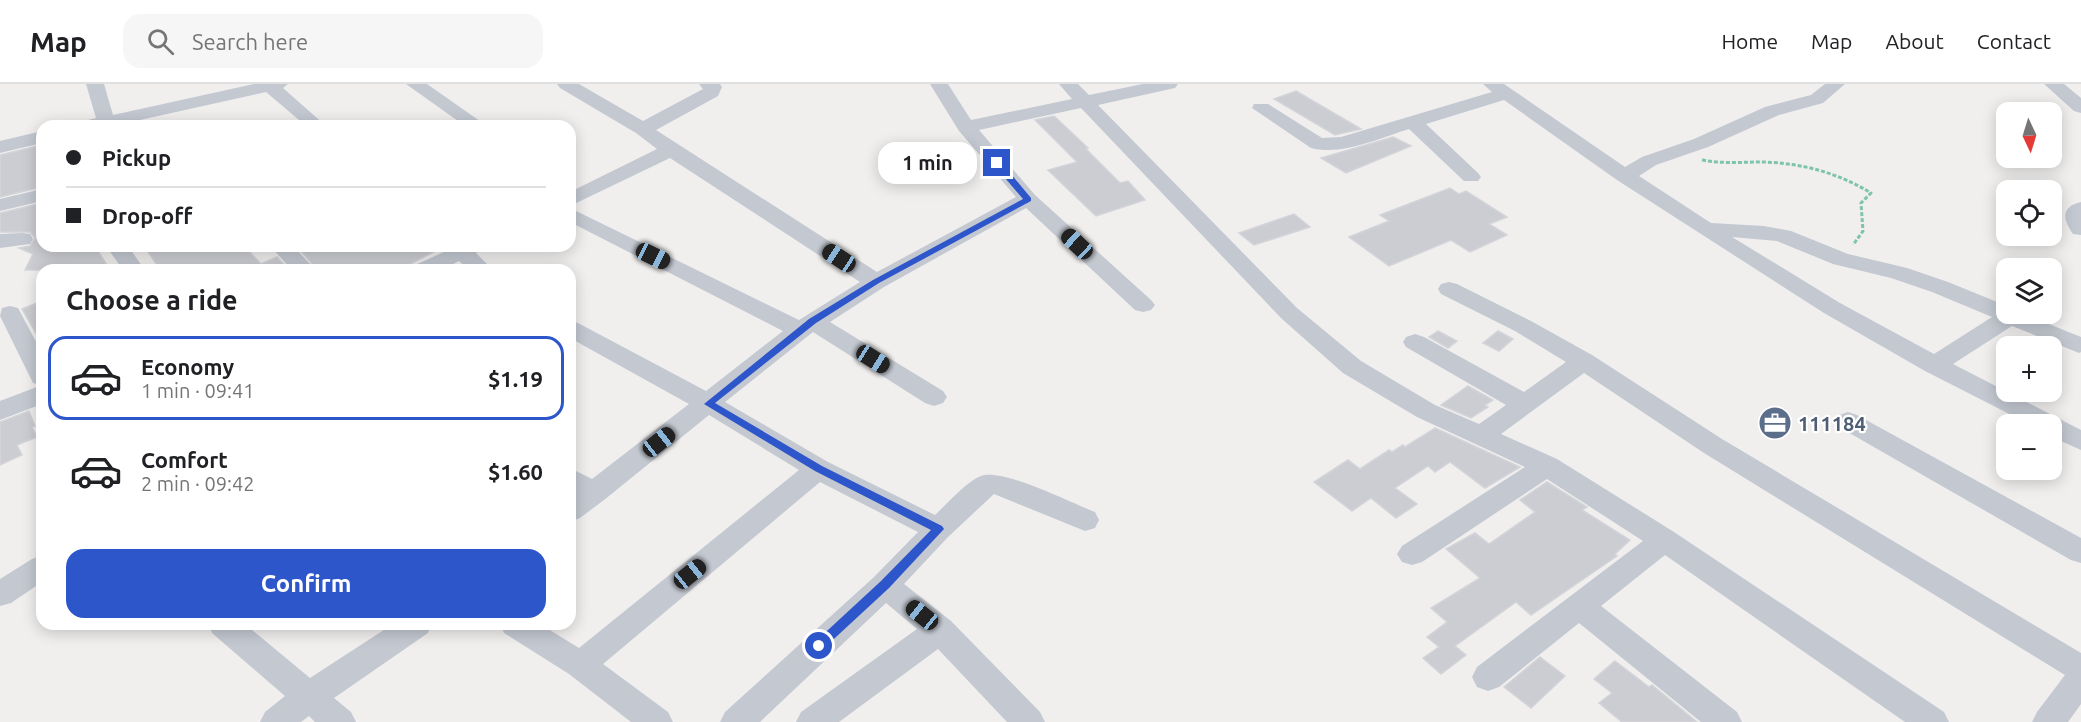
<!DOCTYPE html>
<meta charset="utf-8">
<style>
body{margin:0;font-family:Ubuntu,sans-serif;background:#f6f6f6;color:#202124;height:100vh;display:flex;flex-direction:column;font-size:22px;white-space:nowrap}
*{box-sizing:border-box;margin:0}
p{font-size:20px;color:#757577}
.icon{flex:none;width:33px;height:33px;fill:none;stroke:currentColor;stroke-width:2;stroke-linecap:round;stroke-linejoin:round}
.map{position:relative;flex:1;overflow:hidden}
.sheet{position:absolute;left:36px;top:180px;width:540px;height:366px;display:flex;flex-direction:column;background:#fff;border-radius:18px;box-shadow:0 3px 15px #0003}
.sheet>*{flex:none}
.hud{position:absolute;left:36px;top:36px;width:540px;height:132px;border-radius:18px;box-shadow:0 3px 15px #0003;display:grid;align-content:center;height:132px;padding:0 30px;background:#fff}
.needle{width:39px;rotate:176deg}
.controls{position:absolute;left:1996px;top:18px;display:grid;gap:12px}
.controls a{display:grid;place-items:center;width:66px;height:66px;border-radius:12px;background:#fff;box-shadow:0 3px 15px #0003;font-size:30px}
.end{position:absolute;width:27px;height:27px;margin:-14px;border:8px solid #2e56cb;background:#fff;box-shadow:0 0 0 3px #fff}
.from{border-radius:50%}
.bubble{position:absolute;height:42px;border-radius:18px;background:#fff;box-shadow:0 3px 15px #0003;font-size:20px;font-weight:700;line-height:42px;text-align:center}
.car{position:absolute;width:18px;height:36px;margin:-18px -9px;border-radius:8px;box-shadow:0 0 4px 2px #0007;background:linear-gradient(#222 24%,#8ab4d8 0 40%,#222 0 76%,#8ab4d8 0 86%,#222 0)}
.hud b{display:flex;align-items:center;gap:21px;height:57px;font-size:22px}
.hud b+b{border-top:2px solid #e0e0e0}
.hud i{width:15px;height:15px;background:#202124}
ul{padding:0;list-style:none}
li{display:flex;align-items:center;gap:18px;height:84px;margin:0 12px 9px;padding:0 18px;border:3px solid transparent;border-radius:18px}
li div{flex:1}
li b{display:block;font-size:22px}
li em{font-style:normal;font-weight:700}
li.current{border-color:#2e56cb}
li>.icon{width:54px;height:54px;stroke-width:1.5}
h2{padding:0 30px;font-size:27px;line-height:72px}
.button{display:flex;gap:12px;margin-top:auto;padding:12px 30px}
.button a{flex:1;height:69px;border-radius:18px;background:#2e56cb;color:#fff;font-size:24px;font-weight:700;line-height:69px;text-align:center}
header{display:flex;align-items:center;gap:36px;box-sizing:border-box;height:84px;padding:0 30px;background:#fff;border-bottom:2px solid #e0e0e0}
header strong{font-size:28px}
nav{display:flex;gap:33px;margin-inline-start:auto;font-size:21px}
.search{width:420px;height:54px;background:#f6f6f6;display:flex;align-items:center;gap:15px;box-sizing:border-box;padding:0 21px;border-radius:18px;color:#757577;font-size:22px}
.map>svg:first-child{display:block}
</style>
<header>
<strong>Map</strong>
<div class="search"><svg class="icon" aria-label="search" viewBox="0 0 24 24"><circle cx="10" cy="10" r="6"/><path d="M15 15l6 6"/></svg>Search here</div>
<nav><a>Home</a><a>Map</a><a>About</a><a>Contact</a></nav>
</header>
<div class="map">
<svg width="2081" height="638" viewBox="0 0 2081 638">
<rect width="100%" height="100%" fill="#f0efee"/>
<g fill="#cccdd2" stroke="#d3d4d9" stroke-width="1.5">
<path d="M1296,7L1361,45L1335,51L1274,15Z"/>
<path d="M1054,32L1088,64L1086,65L1120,99L1128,97L1145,116L1096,132L1048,86L1077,78L1035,36Z"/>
<path d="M1393,53L1411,62L1346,89L1321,74Z"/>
<path d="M42,61V103L0,113V71Z"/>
<path d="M1450,104L1459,110L1466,107L1507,133L1489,140L1507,151L1470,168L1451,156L1389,182L1349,153L1389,137L1380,131Z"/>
<path d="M42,119V162H95L110,186H25L33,170L19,164L30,162L35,154L30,148H0V129Z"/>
<path d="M1294,130L1310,143L1254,161L1239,149Z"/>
<path d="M144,162H244L261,180L277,173L289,186H165L160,180L157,181Z"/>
<path d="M305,162H441V164L399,186L392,182L385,186H360L354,182L346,186H318L299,165Z"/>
<path d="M42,217V260L22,225Z"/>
<path d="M1438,247L1457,257L1448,264L1429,253Z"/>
<path d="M1498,247L1513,255L1499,267L1483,259Z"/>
<path d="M1468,302L1493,316L1485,321L1488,323L1471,334L1441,321Z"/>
<path d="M29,327L35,342L32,343L37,353L17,361L22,371L0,381V338Z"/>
<path d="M1435,344L1520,383L1485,404L1450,378L1435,388L1428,382L1395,404L1417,420L1396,434L1371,414L1352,427L1314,398L1348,376L1360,385L1389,366L1392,368L1403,361L1405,363Z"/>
<path d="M1547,398L1587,423L1582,426L1630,456L1615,470L1617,472L1531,531L1516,518L1455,562L1466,571L1441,590L1423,574L1439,563L1427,553L1447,538L1431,524L1480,494L1446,465L1475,449L1489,460L1535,428L1520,416Z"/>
<path d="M1540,573L1565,592L1531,624L1504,603Z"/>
<path d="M1615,577L1649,603L1652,601L1697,638H1622L1599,619L1612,609L1594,595Z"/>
</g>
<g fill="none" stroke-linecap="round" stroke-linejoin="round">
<path stroke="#7ec3ad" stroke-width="3" stroke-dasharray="4 2" stroke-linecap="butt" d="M1702,76C1723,80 1743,78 1763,78C1802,79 1838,89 1871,109L1861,119L1863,147L1853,161"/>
<g fill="#c3c8d1" fill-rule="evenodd">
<path d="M86,0H104L113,31L254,0H288L283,4L326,42H306L266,8L113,42H78L80,38L96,34Z"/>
<path d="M406,0H427L487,42H465Z"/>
<path d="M557,0H579L643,37L703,5L699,0H720L722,3L718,12L656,46L877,188L1016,113L959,47L930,0H948L971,36L1072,15L1059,0H1078L1089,11L1143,0H1178L1175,4L1098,21L1297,224L1361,277L1435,321L1479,340L1506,321L1406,263L1403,258L1406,253L1415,250L1424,253L1524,308L1566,278L1515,247L1441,210L1438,205L1441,200L1449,198L1457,200L1531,237L1592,271L1722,355L2081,569V620L2068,638H2032L2037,628L2065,591L1704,369L1584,289L1501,350L1557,375L1674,448L1944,628L1949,638H1905L1665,471L1601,522L1737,628L1742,638H1701L1579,539L1499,603L1488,607L1477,603L1472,593L1477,583L1643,457L1547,395L1422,478L1412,481L1402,478L1397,470L1402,462L1525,383L1417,333L1343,289L1281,234L1081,24L979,46L1035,111L1151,216L1155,221L1151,226L1143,228L1135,226L1026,124L884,203L830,238L943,307L947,313L943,319L934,322L925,319L813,248L725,318L828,378L935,431C947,420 967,397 981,392C1003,384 1071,419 1095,428L1099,436L1095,444L1085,447L994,410L948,453L904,500L951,537L1040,628L1045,638H1007L938,565L839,638H796L801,628L917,545L886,519L760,638H720L725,628L874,493L918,448L820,398L603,580L668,628L673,638H631L569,590L504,549L500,540H540L579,564L799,386L709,331L604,416L580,434L570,438V412L573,409L570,407V384L592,395L689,320L570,254V236L578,239L706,307L783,247L570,138V124L799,236L860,198L670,74L570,122V108L657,65L636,49L560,4Z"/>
<path d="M1483,0H1504L1625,83L1642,73L1694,55L1765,23L1811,11L1825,0H1845L1823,19L1779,31L1708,63L1656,81L1639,92L1711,139L1764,142L1791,147L1848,170L1907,184L1948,198L2007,222V230H2024L2081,253V268L2079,269L2012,242L1953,280L2081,346V366L2052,353V340H2029L1925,287L1824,229L1617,96L1504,16L1426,40L1478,89L1481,93L1478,97H1464L1409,45C1379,54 1343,72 1311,64L1252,24L1254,20H1268L1322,54L1341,53L1492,8ZM1732,153L1777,157L1833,180L1891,194L1932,208L1992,233L1934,270L1840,219Z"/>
<path d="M2044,0H2064L2081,14V29L2074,27Z"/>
<path d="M42,47V59L0,69V57Z"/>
<path d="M42,105V117L0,127V115Z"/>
<path d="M2081,118V151L2073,150C2063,136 2060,123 2081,118Z"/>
<path d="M22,149L30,150L33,155L30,160L0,164V150Z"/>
<path d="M106,162H128L145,186H123Z"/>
<path d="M270,162H293L316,186H292Z"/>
<path d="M443,162H485L476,169L493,186H469L459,177L441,186H412L415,181L446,167Z"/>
<path d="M10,222L18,224L42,269V301L33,299L30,293L0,232L2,224Z"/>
<path d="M42,301V320L0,336V317Z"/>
<path d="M1848,328L1857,331L2081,454V479L2071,476L1839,343L1835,337L1839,331Z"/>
<path d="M42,471V498L11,519L0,522V495L32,475Z"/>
<path d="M208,540H245L310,594L393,540H432L428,549L334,614L351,628L356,638H315L309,632L301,638H260L265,628L285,612L212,549Z"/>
</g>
</g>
<path fill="#2e56cb" d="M994,77H1000L1031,114V117L879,199L816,239L715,319L822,382L942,442L944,445L889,504L823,565H815V558L881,497L931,446L815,387L704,320L809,235L873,196L1023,115L994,81Z"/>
<defs>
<g id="office-disc" transform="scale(1.725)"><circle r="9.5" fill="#5c6f8a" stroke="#fff"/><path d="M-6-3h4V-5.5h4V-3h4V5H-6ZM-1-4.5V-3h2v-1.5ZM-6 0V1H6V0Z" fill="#fff"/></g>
</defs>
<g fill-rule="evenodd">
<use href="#office-disc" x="1775" y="339"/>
</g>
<g text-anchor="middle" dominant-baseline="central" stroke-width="4.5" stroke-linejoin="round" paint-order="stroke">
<g font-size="20" font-weight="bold" fill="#4e5e75" stroke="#fff" text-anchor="start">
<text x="1798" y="339">111184</text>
</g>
</g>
</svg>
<div class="controls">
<a><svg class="needle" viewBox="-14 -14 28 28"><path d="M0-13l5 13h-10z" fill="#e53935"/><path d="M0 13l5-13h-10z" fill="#757577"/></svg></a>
<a><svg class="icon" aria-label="locate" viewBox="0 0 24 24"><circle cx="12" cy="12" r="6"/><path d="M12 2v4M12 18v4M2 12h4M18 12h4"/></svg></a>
<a><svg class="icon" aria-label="layers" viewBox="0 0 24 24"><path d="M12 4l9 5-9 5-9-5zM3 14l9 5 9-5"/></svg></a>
<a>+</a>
<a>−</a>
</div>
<i class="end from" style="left:819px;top:562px"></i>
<i class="end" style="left:997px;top:79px"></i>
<div class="bubble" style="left:878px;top:58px;width:99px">1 min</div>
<i class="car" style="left:1077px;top:160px;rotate:313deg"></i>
<i class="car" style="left:653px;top:172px;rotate:116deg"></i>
<i class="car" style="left:839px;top:174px;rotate:303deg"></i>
<i class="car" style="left:873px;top:275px;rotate:122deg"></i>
<i class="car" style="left:659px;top:358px;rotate:52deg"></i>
<i class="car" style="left:690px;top:490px;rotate:51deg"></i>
<i class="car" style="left:922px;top:531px;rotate:309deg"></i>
<div class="hud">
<b><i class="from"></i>Pickup</b>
<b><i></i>Drop-off</b>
</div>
<section class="sheet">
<h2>Choose a ride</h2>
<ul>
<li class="current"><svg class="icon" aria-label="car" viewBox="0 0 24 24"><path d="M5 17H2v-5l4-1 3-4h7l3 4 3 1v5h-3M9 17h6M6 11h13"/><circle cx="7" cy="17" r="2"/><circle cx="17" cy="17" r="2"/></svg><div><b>Economy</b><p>1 min · 09:41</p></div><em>$1.19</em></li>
<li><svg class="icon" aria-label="car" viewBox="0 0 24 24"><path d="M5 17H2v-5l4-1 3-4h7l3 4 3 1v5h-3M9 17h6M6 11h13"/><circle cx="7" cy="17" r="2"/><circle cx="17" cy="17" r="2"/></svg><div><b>Comfort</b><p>2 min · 09:42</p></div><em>$1.60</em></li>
</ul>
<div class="button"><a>Confirm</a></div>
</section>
</div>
